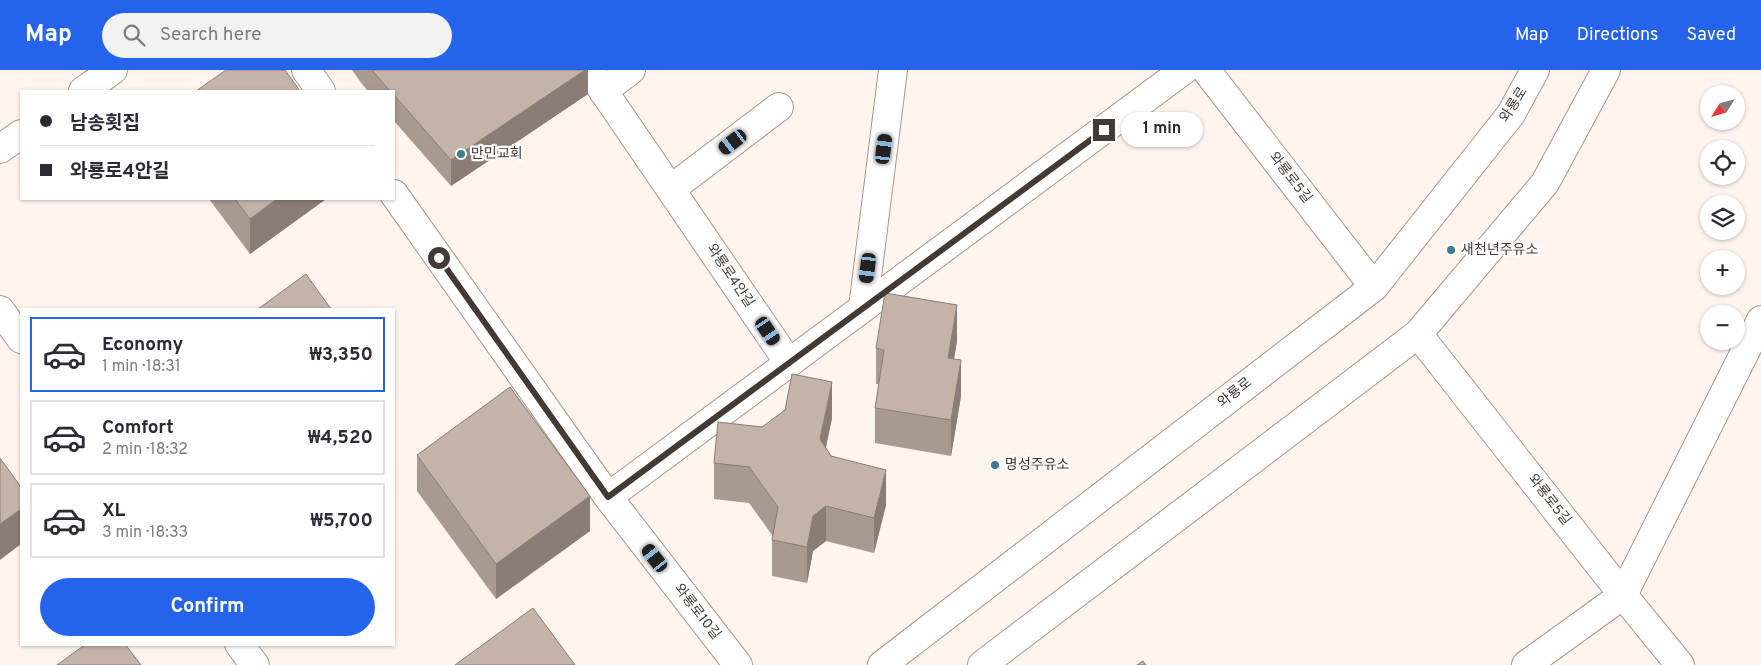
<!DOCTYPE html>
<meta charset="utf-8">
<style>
body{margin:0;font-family:Overpass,"Noto Sans KR",sans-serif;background:#f2f2f3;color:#2b2b33;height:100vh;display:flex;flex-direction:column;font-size:19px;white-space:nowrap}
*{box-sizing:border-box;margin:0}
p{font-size:16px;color:#7c7c81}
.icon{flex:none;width:28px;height:28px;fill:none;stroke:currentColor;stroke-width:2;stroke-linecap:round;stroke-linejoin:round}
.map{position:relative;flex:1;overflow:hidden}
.panel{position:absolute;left:20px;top:238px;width:375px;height:338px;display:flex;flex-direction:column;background:#fff;border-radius:0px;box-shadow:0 1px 4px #0004}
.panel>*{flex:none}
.guide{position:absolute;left:20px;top:20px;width:375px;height:110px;border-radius:0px;box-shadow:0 1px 4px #0004;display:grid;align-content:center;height:110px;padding:0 20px;background:#fff}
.needle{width:32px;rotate:233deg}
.fabs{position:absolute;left:1700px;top:15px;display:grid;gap:10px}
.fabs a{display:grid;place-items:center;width:45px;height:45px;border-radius:50%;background:#fff;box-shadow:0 1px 4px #0004;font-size:25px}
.end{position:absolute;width:22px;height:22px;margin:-11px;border:6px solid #413a36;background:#fff;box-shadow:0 0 0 2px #fff}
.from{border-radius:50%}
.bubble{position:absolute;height:35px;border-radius:18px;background:#fff;box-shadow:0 1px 4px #0004;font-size:16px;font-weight:700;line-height:35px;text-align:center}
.car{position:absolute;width:15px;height:30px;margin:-15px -8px;border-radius:6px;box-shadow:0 0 4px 1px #0007;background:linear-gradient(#222 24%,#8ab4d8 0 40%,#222 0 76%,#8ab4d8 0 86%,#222 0)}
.guide b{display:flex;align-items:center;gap:18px;height:48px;font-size:19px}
.guide b+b{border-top:1px solid #e1e1e2}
.guide i{width:12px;height:12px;background:#2b2b33}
ul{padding:9px 0 0;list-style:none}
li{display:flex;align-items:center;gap:15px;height:75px;margin:0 10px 8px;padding:0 10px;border:2px solid #e1e1e2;border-radius:0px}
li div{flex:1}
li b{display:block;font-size:19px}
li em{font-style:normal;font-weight:700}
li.selected{border-color:#2563eb}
li>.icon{width:45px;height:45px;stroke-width:1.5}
.action{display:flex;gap:10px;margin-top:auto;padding:10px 20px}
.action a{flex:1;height:58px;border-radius:30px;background:#2563eb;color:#fff;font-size:20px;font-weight:700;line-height:58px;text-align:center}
header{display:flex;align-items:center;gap:30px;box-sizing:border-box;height:70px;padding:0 25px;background:#2563eb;color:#fff}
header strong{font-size:24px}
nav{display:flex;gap:28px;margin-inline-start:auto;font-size:18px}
.search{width:350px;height:45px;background:#f2f2f3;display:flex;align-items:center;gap:12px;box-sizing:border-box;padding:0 18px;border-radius:28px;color:#7c7c81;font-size:19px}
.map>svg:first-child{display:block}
</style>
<header>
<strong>Map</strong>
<div class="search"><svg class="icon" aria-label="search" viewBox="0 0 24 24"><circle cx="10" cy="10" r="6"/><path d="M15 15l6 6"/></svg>Search here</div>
<nav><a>Map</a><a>Directions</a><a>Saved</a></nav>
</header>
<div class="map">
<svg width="1761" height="595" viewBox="0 0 1761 595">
<rect width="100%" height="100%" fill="#fff4ee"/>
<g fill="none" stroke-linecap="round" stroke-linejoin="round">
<g stroke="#a7968d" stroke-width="30">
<g id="street">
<path d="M306,0L321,21"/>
<path d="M589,0L789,293"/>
<path d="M1206,0L1374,217"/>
<path d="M83,21L113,0"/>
<path d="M603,21L631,0"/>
<path d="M0,79L21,64"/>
<path d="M671,119L779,37"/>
<path d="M394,124L608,427L738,595"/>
<path d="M863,238L893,0"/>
<path d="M1418,264L1623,525L1680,595"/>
<path d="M608,427L1184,0"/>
<path d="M1526,595L1623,525L1761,250"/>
</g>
</g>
<g stroke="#a7968d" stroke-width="30">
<g id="secondary">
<path d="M0,240L21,269"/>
<path d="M239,574L255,595"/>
<path d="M882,595L1374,217L1511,44L1535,0"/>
<path d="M982,595L1418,264L1545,113L1606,0"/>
</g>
</g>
<use href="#street" stroke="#fff" stroke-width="28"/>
<use href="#secondary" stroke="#fff" stroke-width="28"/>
</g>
<g fill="#a99a91">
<path d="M352,0H588V24L451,116L394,51V21H368L362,14Z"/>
<path d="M209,129H326L250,184Z"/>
<path d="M957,271L954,289L961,326L951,386L875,373V338L879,314H876V278Z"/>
<path d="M785,340L832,348L826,378L831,386L886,435L874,483L826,471L813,481L807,513L772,506V465L749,433L714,429V393Z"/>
<path d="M417,385L590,461L496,529L417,421Z"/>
</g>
<g fill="#897d76">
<path d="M585,0H588V24L451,116V90Z"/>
<path d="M277,129H326L250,184V149Z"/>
<path d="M957,235V271L948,323V288Z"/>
<path d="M961,290V326L951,386V350Z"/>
<path d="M832,312V348L820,404V369Z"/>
<path d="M886,400V435L874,483V448Z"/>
<path d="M590,426V461L496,529V494Z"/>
<path d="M826,436V471L813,481L807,513V477L813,446Z"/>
<path d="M21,439V474L0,490V454Z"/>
</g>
<g fill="#c4b3a9" stroke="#897d76">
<path d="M226,0H285L300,21H196Z"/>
<path d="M372,0H585L451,90L394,25V21H390Z"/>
<path d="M235,129H277L250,149Z"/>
<path d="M306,204L331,239H258Z"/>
<path d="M885,223L957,235L948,288L961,290L951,350L875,338L884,280L876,278Z"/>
<path d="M792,304L832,312L820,369L831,386L886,400L874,448L826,436L813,446L807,477L772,470L778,437L749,397L714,393L718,352L762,357L785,340Z"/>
<path d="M510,317L590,426L496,494L417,385Z"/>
<path d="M0,388L21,417V439L0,454Z"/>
<path d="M533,538L575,595H455Z"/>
<path d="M86,574H125L141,595H57Z"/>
<path d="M1143,591L1146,595H1137Z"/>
</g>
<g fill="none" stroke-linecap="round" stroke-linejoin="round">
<path stroke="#413a36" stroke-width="6" d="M439,188L608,427L1104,60"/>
</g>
<g fill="#3d7c90" stroke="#fff" stroke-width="2">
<circle cx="461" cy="84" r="5"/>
<circle cx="1451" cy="180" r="5"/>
<circle cx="995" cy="395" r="5"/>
</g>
<g text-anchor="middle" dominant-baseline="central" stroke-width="4.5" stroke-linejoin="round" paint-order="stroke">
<g font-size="14" fill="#413a36" stroke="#fff">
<text transform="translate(1514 35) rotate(-58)">와룡로</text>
<text transform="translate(1290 108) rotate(52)">와룡로5길</text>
<text transform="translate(730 206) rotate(56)">와룡로4안길</text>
<text transform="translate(1235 323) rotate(-38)">와룡로</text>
<text transform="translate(1549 430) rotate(52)">와룡로5길</text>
<text transform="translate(697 542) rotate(52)">와룡로10길</text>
</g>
<g font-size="14" fill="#413a36" stroke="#fff" text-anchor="start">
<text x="471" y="84">만민교회</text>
<text x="1461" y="180">새천년주유소</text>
<text x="1005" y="395">명성주유소</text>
</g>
</g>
</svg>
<div class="fabs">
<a><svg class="needle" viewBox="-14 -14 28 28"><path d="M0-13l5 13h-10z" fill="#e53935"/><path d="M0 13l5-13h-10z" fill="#7c7c81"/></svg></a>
<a><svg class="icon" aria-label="locate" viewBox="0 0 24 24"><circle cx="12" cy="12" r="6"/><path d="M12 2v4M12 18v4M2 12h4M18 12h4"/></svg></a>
<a><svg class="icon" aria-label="layers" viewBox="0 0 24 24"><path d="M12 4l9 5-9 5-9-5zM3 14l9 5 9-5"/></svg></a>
<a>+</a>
<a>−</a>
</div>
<i class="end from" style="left:439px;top:188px"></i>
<i class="end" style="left:1104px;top:60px"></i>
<div class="bubble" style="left:1121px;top:42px;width:82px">1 min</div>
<i class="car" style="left:733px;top:72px;rotate:233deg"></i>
<i class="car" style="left:884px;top:79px;rotate:7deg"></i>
<i class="car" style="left:868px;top:198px;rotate:187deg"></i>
<i class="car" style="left:768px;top:261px;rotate:146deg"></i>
<i class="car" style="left:655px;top:488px;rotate:322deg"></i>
<div class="guide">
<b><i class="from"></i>남송횟집</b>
<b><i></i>와룡로4안길</b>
</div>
<section class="panel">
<ul>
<li class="selected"><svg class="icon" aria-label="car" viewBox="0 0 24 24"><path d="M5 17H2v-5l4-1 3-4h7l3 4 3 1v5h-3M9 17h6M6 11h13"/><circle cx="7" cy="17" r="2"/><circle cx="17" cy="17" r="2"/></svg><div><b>Economy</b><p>1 min · 18:31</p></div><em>₩3,350</em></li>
<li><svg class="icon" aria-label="car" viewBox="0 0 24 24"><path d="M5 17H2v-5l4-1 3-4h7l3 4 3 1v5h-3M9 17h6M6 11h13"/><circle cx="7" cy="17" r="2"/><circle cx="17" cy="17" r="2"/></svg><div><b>Comfort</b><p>2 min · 18:32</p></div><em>₩4,520</em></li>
<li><svg class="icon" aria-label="car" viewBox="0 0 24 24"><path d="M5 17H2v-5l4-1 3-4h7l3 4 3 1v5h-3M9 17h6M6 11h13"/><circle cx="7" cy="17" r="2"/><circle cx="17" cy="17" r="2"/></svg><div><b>XL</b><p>3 min · 18:33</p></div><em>₩5,700</em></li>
</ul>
<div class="action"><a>Confirm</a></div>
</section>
</div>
